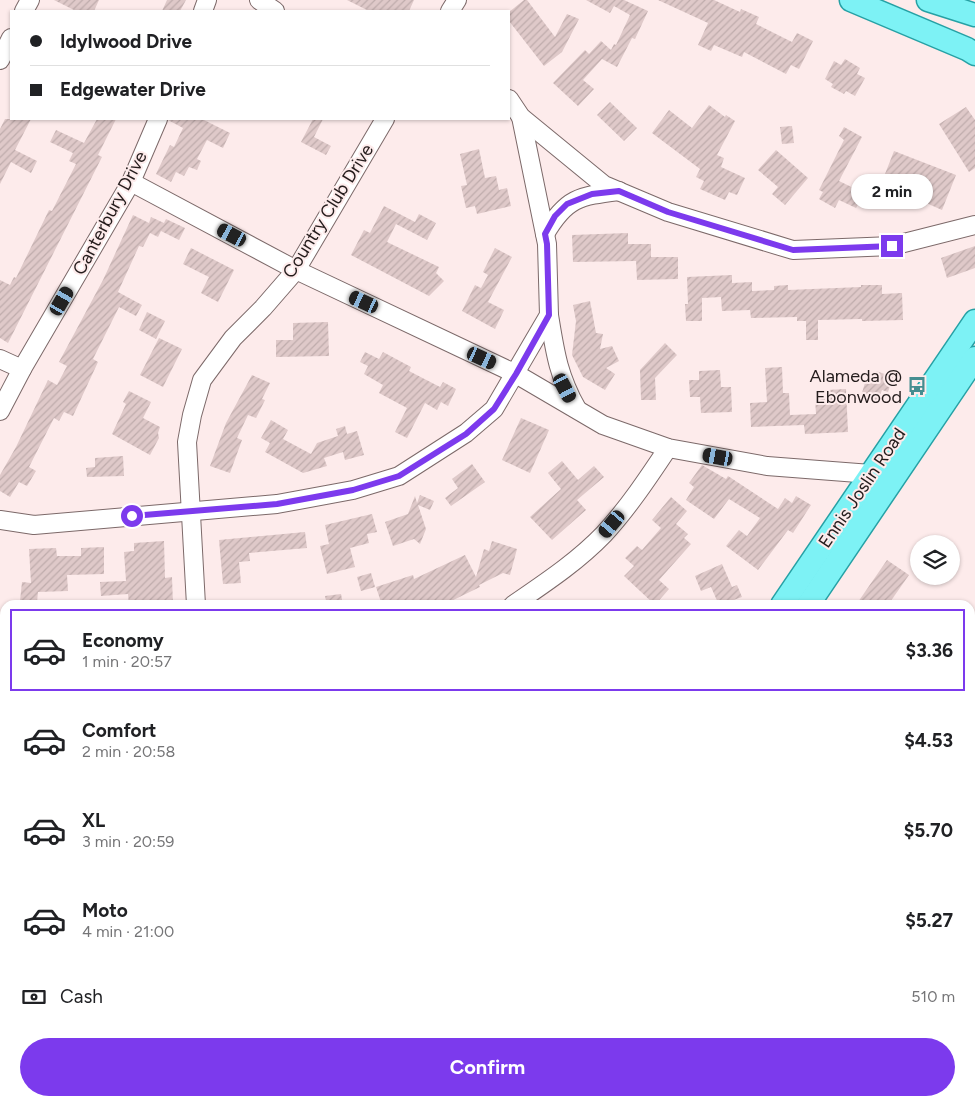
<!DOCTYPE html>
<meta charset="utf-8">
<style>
body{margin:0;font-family:Figtree,sans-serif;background:#f2f2f2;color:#202124;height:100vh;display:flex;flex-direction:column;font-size:19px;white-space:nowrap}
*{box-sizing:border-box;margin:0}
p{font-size:16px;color:#757577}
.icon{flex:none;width:28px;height:28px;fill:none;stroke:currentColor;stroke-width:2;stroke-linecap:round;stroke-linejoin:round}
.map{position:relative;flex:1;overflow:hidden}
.sheet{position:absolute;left:0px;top:600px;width:975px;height:506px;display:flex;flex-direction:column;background:#fff;border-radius:15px 15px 0 0;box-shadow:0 1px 4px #0004}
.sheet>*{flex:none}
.guide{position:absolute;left:10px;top:10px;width:500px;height:110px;border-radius:0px;box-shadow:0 1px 4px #0004;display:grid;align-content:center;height:110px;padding:0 20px;background:#fff}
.fabs{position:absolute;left:910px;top:535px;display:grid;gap:10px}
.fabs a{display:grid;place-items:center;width:50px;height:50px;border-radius:50%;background:#fff;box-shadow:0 1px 4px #0004;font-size:25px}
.end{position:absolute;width:22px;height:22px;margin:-11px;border:6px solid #7c3aed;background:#fff;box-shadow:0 0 0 2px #fff}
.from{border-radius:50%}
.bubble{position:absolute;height:35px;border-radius:18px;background:#fff;box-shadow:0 1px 4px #0004;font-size:16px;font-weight:700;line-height:35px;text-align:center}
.car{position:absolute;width:15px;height:30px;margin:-15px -8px;border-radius:6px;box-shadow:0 0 4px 1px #0007;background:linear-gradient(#222 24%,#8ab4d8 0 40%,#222 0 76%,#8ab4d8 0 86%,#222 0)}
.guide b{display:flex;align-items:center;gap:18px;height:48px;font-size:19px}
.guide b+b{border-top:1px solid #e0e0e0}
.guide i{width:12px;height:12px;background:#202124}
ul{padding:9px 0 0;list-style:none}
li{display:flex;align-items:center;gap:15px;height:82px;margin:0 10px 8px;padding:0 10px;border:2px solid transparent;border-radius:0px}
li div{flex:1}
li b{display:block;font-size:19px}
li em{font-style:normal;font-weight:700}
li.selected{border-color:#7c3aed}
li>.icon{width:45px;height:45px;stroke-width:1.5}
.pay{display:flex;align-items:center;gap:12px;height:55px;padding:0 20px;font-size:19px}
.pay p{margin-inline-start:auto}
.action{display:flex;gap:10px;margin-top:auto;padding:10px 20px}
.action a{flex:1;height:58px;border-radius:30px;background:#7c3aed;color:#fff;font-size:20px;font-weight:700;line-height:58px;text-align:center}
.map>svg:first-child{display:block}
</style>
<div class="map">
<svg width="975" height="1106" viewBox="0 0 975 1106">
<defs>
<pattern id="grass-dots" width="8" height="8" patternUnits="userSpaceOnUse" patternTransform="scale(1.25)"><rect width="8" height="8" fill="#f4c1c1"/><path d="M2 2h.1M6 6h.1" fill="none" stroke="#d1a5a5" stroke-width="1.8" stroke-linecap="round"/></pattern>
<pattern id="building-hatch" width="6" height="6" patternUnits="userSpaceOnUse" patternTransform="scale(1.25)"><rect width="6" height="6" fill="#dfc9c9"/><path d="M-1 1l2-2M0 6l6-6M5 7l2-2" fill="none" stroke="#bfacac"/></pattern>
</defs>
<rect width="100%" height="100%" fill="#fdebeb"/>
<path fill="url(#grass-dots)" d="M0,908H5V1101H249L245,1106H0Z"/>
<g fill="url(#building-hatch)">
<path d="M54,0H99L94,11H76Z"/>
<path d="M167,0H186L180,11H162Z"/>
<path d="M347,0H414L409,11H369Z"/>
<path d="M524,0H527L555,37L567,14L579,19L562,52L544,66L509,21V12Z"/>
<path d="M586,0H624L648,11L635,39L632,38L617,67L602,59L583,80L594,89L578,106L553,83L585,50L589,54L601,41L611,50L614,44L616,45L630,15L614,6L610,13Z"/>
<path d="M658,0H714L740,12L741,9L759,17L756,24L792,42L797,33L813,41L799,69L791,65L786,74L744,52L742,57L714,45L711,51L698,45L708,23Z"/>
<path d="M845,59L860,68L857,74L865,78L855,96L846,91L844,94L831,87L833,84L825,79L834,61L841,65Z"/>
<path d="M610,102L637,128L624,141L597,115Z"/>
<path d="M709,105L725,117L726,115L735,121L717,155L724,158L721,167L745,178L737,195L729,192L725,200L700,189L704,181L696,177L700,169L652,133L669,110L692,128Z"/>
<path d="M966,107L975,120V168L969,172L939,124Z"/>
<path d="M5,119H31L15,150L37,161L31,173L11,162L0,184V129Z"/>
<path d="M97,119H116L98,155L102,157L8,343L0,338V280L10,285L14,277L16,278L49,210L52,211L76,164L69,161L73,153L50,142L56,130L84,143Z"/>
<path d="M168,119H202L230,133L223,148L207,140L197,159L201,161L197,170L189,167L184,176L176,172L171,182L156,174L170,145L174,147L183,128L168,120Z"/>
<path d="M313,119H323L314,137L331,146L326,155L301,142Z"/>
<path d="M792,126L794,143L782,144L780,127Z"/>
<path d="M844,127L862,137L839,181L864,193L856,208L839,200L835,208L819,199L823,192L819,190L844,140L839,136Z"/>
<path d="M479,149L485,178L496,176L499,190L507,188L511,206L477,214L475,206L466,208L461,186L467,185L460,154Z"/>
<path d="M776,150L808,178L785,205L772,194L778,187L758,170Z"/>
<path d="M894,151L956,175L942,210L908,195L912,186L885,174Z"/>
<path d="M384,206L415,222L419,214L436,223L427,240L396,224L387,242L439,267L436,273L444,281L429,296L351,255L364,230L370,233Z"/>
<path d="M133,215L149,223L151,217L164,223L166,219L185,228L179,240L161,231L158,237L150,233L143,247L139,246L118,292L142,305L136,316L119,307L93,359L98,362L73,416L64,412L59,421L54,418L29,467L36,471L27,486L19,482L10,497L0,491V475L16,447L48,380L57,385L67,366L59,362L103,280Z"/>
<path d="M628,233V244H651V257H678V279L637,280L636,261L573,262L572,235Z"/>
<path d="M975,246V268L947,278L941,258Z"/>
<path d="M191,248L234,270L218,302L201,293L209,277L183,264Z"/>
<path d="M495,248L512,257L488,302L504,310L495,329L462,311L475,285L481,288L488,275L483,272Z"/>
<path d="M732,275V283L752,282V291L774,290V286L788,285V290L861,287V285H882V294L902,293L903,320L862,321V319L818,320V340H806V321H797V317L751,318L750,310L722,311L721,297L702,298V321H686L685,304H688L687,277Z"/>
<path d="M590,301L596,333L603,334L600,349L612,346L619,361L606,368L615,374L605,390L583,377L572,355L576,321L573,305Z"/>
<path d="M147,312L165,321L156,339L139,330Z"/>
<path d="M328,322L329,356L276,357V340H293V323Z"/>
<path d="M159,338L182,349L163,387L140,375Z"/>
<path d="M665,343L677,355L655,378L656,400H641L640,370Z"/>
<path d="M365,352L379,359L383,352L411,367L409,371L440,387L443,382L456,389L448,406L441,402L437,410L425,403L407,438L395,432L407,408L379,393L383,385L364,374L368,366L360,362Z"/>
<path d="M782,367L783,393H789L790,415L816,414L815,398L827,397V390L846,389L848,432L805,434L804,425L751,427L750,403L767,402L765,368Z"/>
<path d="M720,370L721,387H731L732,412L701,413L700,397H690L689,380H699V371Z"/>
<path d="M876,371L893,377L888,392L882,390L878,401L861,396L868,373L875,375Z"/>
<path d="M252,375L270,383L262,399L265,400L256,418L248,415L237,438L242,440L230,473L210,466L226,423Z"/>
<path d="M129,391L151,402L143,418L160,427L158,433L159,438L150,455L112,434L126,404L123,402Z"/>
<path d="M521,418L549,430L530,473L502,460Z"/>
<path d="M271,420L288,430L283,439L311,454L317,443L338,436L336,429L345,426L347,434L357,431L364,455L345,460L343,452L324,458L327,466L303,473L265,452L270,443L261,438Z"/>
<path d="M123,456L124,476L87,477L86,468L95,467V458Z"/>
<path d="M562,461L578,480L594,466L604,477L577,500L586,510L552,540L530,517L561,489L548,473Z"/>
<path d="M472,464L485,482L451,506L445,498L458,488L452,479Z"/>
<path d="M702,465L726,479L728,476L778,509L785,498L792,503L796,496L811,505L793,533L788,530L758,570L726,546L739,530L747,536L760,518L729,499L714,519L686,500L694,487L689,483Z"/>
<path d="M420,495L434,501L430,510L418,505L426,529L420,544L414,539L393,546L385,522L408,514L415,496L417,503Z"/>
<path d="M671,497L687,511L676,524L688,534L684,538L691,544L659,580L669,589L655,605L624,576L634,566L625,558L637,546L642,550L661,528L652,520Z"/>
<path d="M372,514L377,532L367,534L369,543L350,548L355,567L327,574L320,546L329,544L325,525Z"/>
<path d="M305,532L307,548L249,553L250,561L239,562L241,583L223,584L219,540Z"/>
<path d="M164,541L165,578L172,577L173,605H129L128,594L101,596L100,582L126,581L124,552L134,551V543Z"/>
<path d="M492,541L517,549L510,575L503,573L479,585L480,587L443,605H382L376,587L413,575L414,579L465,555L476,577L484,549L489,551Z"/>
<path d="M104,547V574L67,575L68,591L38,592L37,602L20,601L22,582L31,583L29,549L56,548L57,556H81V548Z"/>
<path d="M887,560L909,575L888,605H856Z"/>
<path d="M722,564L732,587L737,585L742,597L719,605L711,587L701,591L695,576Z"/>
<path d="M371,573L375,587L361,591L357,577Z"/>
<path d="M341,594L343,605H327L325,596Z"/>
</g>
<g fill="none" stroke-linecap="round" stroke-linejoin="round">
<g stroke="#7c6969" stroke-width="20">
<g id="minor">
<path d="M259,0L275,11"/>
<path d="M24,11L30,0"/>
<path d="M203,11L207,0"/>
<path d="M450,11L457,0"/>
<path d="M0,60L11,38"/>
<path d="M509,99L521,117L604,185L668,212L793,250L892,246L975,225"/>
<path d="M131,182L296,270L516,374L603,425L668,448L767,466L871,474L879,479"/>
<path d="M545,234C566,198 579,196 619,191"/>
<path d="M549,315C555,352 558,375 577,409"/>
<path d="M0,359L22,369"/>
<path d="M0,411L22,369L131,182L158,119"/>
<path d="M0,520L34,525L277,504L353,490L399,476L466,433L494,409L549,315L547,244L521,117"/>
<path d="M196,605L187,442L192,415L202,380L233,338L263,308L296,270L385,119"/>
<path d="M513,605C545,583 577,562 604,534C628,508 648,478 668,448"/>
<path d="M0,691L5,692"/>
</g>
</g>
<g stroke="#26a1a5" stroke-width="25">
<g id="major">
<path d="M851,0L967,49L975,54"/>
<path d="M928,0L975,15"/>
<path d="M782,605L975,321"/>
<path d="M808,605L975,358"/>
<path d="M0,884L5,883"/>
<path d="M433,1106L436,1101"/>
<path d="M461,1106L464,1101"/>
</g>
</g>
<g stroke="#afa0a0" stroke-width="2.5" stroke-dasharray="1 4" stroke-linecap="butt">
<path d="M0,922H5"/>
<path d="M227,1106L232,1101"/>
</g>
<use href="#minor" stroke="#fff" stroke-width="18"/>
<use href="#major" stroke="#7df2f5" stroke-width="22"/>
</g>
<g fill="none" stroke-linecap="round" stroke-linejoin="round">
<path stroke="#7c3aed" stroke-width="6" d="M132,516L277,504L353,490L399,476L466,434L494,409L516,374L549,315L547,244L545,234L555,216L567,204L592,194L619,191L668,212L793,250L892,246"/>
</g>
<defs>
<g id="bus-bare" transform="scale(1.5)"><path d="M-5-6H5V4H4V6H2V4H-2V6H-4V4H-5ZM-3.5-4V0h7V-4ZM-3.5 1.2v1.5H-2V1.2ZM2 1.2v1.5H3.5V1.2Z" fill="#458d90" stroke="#fdebeb" stroke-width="2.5" paint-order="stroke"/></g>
</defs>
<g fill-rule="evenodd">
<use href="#bus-bare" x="917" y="386"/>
</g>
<g text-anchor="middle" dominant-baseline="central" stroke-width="4" stroke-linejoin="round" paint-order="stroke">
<g font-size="18" fill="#241c1c" stroke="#fdebeb">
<text transform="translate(328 211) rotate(-58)">Country Club Drive</text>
<text transform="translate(110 213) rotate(-62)">Canterbury Drive</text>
<text transform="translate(862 488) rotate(-56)">Ennis Joslin Road</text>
</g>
<g font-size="18" fill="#241c1c" stroke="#fdebeb" text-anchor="end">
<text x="902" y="376">Alameda @<tspan x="902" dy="21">Ebonwood</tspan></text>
</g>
</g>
</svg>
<div class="fabs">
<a><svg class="icon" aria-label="layers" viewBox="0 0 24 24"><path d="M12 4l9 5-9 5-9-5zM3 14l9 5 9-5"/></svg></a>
</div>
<i class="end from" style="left:132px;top:516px"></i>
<i class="end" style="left:892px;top:246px"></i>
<div class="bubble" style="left:851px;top:174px;width:82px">2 min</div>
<i class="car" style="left:232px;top:235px;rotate:298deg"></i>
<i class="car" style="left:62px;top:301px;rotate:30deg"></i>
<i class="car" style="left:364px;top:302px;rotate:295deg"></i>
<i class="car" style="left:482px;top:358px;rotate:115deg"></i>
<i class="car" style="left:565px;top:388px;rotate:152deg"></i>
<i class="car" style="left:718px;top:457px;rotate:280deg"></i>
<i class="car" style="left:612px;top:524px;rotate:220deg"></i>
<div class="guide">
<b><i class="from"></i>Idylwood Drive</b>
<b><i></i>Edgewater Drive</b>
</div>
<section class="sheet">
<ul>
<li class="selected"><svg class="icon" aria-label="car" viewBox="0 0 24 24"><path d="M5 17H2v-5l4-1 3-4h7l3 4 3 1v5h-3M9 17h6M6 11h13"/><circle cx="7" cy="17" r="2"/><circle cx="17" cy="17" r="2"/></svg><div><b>Economy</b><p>1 min · 20:57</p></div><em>$3.36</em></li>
<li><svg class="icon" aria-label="car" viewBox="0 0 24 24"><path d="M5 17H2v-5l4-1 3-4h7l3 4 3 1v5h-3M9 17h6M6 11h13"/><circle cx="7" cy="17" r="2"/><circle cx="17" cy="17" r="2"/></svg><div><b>Comfort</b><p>2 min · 20:58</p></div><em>$4.53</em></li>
<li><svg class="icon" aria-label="car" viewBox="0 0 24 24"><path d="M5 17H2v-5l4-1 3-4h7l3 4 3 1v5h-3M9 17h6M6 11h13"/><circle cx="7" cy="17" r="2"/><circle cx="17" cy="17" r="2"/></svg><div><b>XL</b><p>3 min · 20:59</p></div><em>$5.70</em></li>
<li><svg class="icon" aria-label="car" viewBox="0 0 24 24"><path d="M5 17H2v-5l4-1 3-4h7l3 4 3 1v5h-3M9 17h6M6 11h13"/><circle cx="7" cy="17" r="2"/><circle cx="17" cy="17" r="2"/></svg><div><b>Moto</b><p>4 min · 21:00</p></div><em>$5.27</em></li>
</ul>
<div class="pay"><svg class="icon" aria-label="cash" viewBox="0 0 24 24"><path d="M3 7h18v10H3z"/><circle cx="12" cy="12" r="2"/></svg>Cash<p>510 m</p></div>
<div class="action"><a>Confirm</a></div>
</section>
</div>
